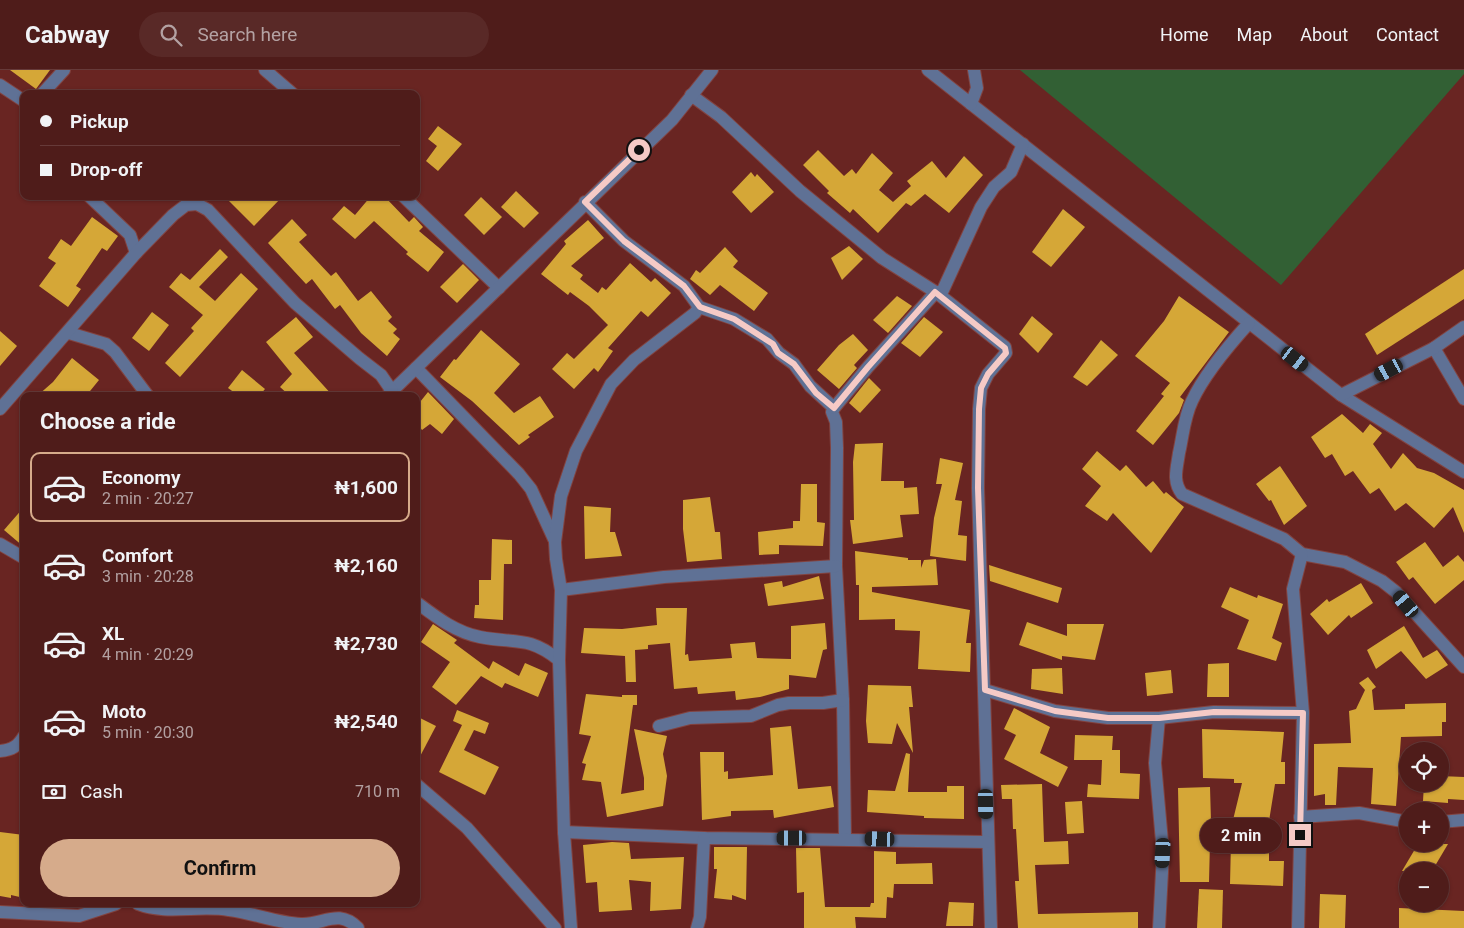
<!DOCTYPE html>
<meta charset="utf-8">
<style>
body{margin:0;font-family:Roboto,sans-serif;background:#592927;color:#f1f3f6;height:100vh;display:flex;flex-direction:column;font-size:19px;white-space:nowrap}
*{box-sizing:border-box;margin:0}
p{font-size:16px;color:#b3a1a2}
.icon{flex:none;width:28px;height:28px;fill:none;stroke:currentColor;stroke-width:2;stroke-linecap:round;stroke-linejoin:round}
.map{position:relative;flex:1;overflow:hidden}
.side{position:absolute;left:20px;top:322px;width:400px;height:515px;display:flex;flex-direction:column;background:#4f1c1a;border-radius:10px;box-shadow:0 1px 4px #0004,0 0 0 1px #663a39}
.side>*{flex:none}
.hud{position:absolute;left:20px;top:20px;width:400px;height:110px;border-radius:10px;box-shadow:0 1px 4px #0004,0 0 0 1px #663a39;display:grid;align-content:center;height:110px;padding:0 20px;background:#4f1c1a}
.controls{position:absolute;left:1399px;top:672px;display:grid;gap:10px}
.controls a{display:grid;place-items:center;width:50px;height:50px;border-radius:50%;background:#4f1c1a;box-shadow:0 1px 4px #0004,0 0 0 1px #663a39;font-size:25px}
.end{position:absolute;width:22px;height:22px;margin:-11px;border:6px solid #f5cac6;background:#111;box-shadow:0 0 0 2px #111}
.from{border-radius:50%}
.bubble{position:absolute;height:35px;border-radius:18px;background:#4f1c1a;box-shadow:0 1px 4px #0004,0 0 0 1px #663a39;font-size:16px;font-weight:700;line-height:35px;text-align:center}
.car{position:absolute;width:15px;height:30px;margin:-15px -8px;border-radius:6px;box-shadow:0 0 4px 1px #0007;background:linear-gradient(#222 24%,#8ab4d8 0 40%,#222 0 76%,#8ab4d8 0 86%,#222 0)}
.hud b{display:flex;align-items:center;gap:18px;height:48px;font-size:19px}
.hud b+b{border-top:1px solid #663a39}
.hud i{width:12px;height:12px;background:#f1f3f6}
ul{padding:0;list-style:none}
li{display:flex;align-items:center;gap:15px;height:70px;margin:0 10px 8px;padding:0 10px;border:2px solid transparent;border-radius:10px}
li div{flex:1}
li b{display:block;font-size:19px}
li em{font-style:normal;font-weight:700}
li.selected{border-color:#d6ab8b}
li>.icon{width:45px;height:45px;stroke-width:1.5}
h2{padding:0 20px;font-size:22px;line-height:60px}
.pay{display:flex;align-items:center;gap:12px;height:55px;padding:0 20px;font-size:19px}
.pay p{margin-inline-start:auto}
.button{display:flex;gap:10px;margin-top:auto;padding:10px 20px}
.button a{flex:1;height:58px;border-radius:30px;background:#d6ab8b;color:#111;font-size:20px;font-weight:700;line-height:58px;text-align:center}
header{display:flex;align-items:center;gap:30px;box-sizing:border-box;height:70px;padding:0 25px;background:#4f1c1a;border-bottom:1px solid #663a39}
header strong{font-size:24px}
nav{display:flex;gap:28px;margin-inline-start:auto;font-size:18px}
.search{width:350px;height:45px;background:#592927;display:flex;align-items:center;gap:12px;box-sizing:border-box;padding:0 18px;border-radius:28px;color:#b3a1a2;font-size:19px}
.map>svg:first-child{display:block}
</style>
<header>
<strong>Cabway</strong>
<div class="search"><svg class="icon" aria-label="search" viewBox="0 0 24 24"><circle cx="10" cy="10" r="6"/><path d="M15 15l6 6"/></svg>Search here</div>
<nav><a>Home</a><a>Map</a><a>About</a><a>Contact</a></nav>
</header>
<div class="map">
<svg width="1464" height="858" viewBox="0 0 1464 858">
<rect width="100%" height="100%" fill="#692522"/>
<path fill="#326034" d="M1020,0H1464V4L1281,215Z"/>
<g fill="#d5a737">
<path d="M10,0H50L36,19Z"/>
<path d="M438,56L462,74L438,101L426,91L437,76L428,69Z"/>
<path d="M818,80L844,106L852,99L856,104L872,83L893,103L879,120L893,132L911,116L907,111L932,91L946,108L964,86L983,105L949,143L925,124L911,136L906,133L878,163L853,139L850,143L827,123L829,121L803,95Z"/>
<path d="M751,102L755,107L757,104L774,122L751,143L732,122Z"/>
<path d="M516,121L539,143L524,158L501,137Z"/>
<path d="M224,126H283L254,156Z"/>
<path d="M371,126H384L409,152L414,147L423,157L419,161L444,182L428,202L406,184L408,182L374,151L355,169L332,149L344,136L355,145Z"/>
<path d="M481,127L502,147L484,165L464,145Z"/>
<path d="M1063,139L1085,157L1051,197L1032,182Z"/>
<path d="M92,147L118,166L107,181L102,178L76,216L81,219L68,237L39,216L56,193L48,188L61,169L71,176Z"/>
<path d="M292,149L307,165L299,172L331,206L336,202L358,231L371,221L392,247L388,251L397,259L393,263L400,269L387,286L361,263L340,235L335,239L312,209L306,214L268,173Z"/>
<path d="M588,150L604,168L571,196L583,205L580,209L598,223L602,217L606,220L630,193L651,212L655,208L671,223L648,247L641,241L608,278L613,281L598,302L594,298L574,319L552,299L567,283L574,289L608,255L589,236L570,222L568,225L541,204L566,174L564,171Z"/>
<path d="M849,176L863,189L842,210L831,188Z"/>
<path d="M725,177L738,191L733,197L768,223L754,241L720,215L710,225L690,209L696,200L700,203Z"/>
<path d="M220,179L228,187L199,217L215,231L241,203L258,219L180,307L165,293L194,261L191,258L203,245L169,217L181,203L190,210Z"/>
<path d="M463,194L479,210L457,233L440,217Z"/>
<path d="M1464,199V229L1377,285L1365,264Z"/>
<path d="M897,226L912,236L888,263L873,250Z"/>
<path d="M1179,226L1229,262L1180,327L1184,330L1179,343L1153,375L1136,361L1164,326L1161,324L1170,313L1135,286L1164,251Z"/>
<path d="M152,242L169,255L149,281L132,268Z"/>
<path d="M1032,246L1053,264L1038,283L1019,264Z"/>
<path d="M296,247L313,267L294,283L333,326H290L280,317L292,304L266,272Z"/>
<path d="M924,247L943,262L920,287L901,273Z"/>
<path d="M481,260L520,294L494,323L514,343L540,326L554,347L528,365L530,367L519,375L472,331L440,307L454,289L456,290Z"/>
<path d="M0,261L17,276L0,296Z"/>
<path d="M853,264L868,280L854,295L857,298L839,319L817,300L839,275Z"/>
<path d="M1101,270L1118,285L1087,316L1073,307Z"/>
<path d="M72,288L99,310L86,326H37L53,312Z"/>
<path d="M242,300L265,319L259,326H239L228,318Z"/>
<path d="M869,308L881,320L860,343L849,333Z"/>
<path d="M428,322L454,349L442,364L430,354L422,360L416,352V337Z"/>
<path d="M1342,344L1363,363L1370,354L1382,363L1373,374L1391,399L1403,383L1417,398L1434,403L1464,420V463L1453,437L1434,458L1406,433L1395,441L1379,418L1370,424L1353,401L1345,406L1332,384L1325,388L1311,367Z"/>
<path d="M883,373L881,411H904V418L917,417L919,444L900,445L903,467L853,474L850,450H854L853,392L855,374Z"/>
<path d="M1097,381L1120,401L1126,395L1146,417L1153,411L1164,424L1166,422L1184,437L1151,483L1113,443L1107,451L1085,436L1101,416L1082,399Z"/>
<path d="M940,388L963,393L955,430L962,431L958,465L967,466L966,491L930,486L934,448L942,414H936Z"/>
<path d="M1280,396L1307,436L1284,455L1271,430L1269,431L1256,414Z"/>
<path d="M801,414H817V452L825,453L823,476L779,475V484L759,485L758,462L793,458V451H800Z"/>
<path d="M710,427L715,462H720L722,489L687,492L683,459V430Z"/>
<path d="M584,436L611,438L610,462H615L622,486L585,489Z"/>
<path d="M24,437V477L4,460Z"/>
<path d="M492,469L512,470V494H504L503,550L474,548L475,535H479V510H491Z"/>
<path d="M1425,472L1443,497L1458,485L1464,492V510L1435,534L1413,507L1409,510L1396,492Z"/>
<path d="M855,481L908,488V490H921V498L924,490L936,489L938,515L872,517V522L970,540L966,573H971L970,602L918,599L920,561L895,560V549L859,550V515H856Z"/>
<path d="M989,495L1062,518L1058,533L990,511Z"/>
<path d="M819,506L824,529L768,536L764,514L782,511L783,517Z"/>
<path d="M1361,513L1373,533L1351,548L1349,545L1328,565L1310,544L1327,529L1329,532Z"/>
<path d="M1230,517L1257,528L1258,525L1283,534L1272,568L1282,573L1276,591L1237,579L1249,550L1221,537Z"/>
<path d="M656,538H687L685,585L688,584L689,591L732,588L730,574L755,572L757,588L791,589V556L825,553L827,579L823,580L816,608L789,605V619L760,627L736,630L735,621L698,624L697,617L674,619L670,573L648,575V579L635,580L636,612H626L625,586L581,583L584,558L622,559L657,555Z"/>
<path d="M1027,552L1067,566V554H1104L1095,590L1062,586V590L1019,575Z"/>
<path d="M433,554L457,570L454,573L489,599L493,591L519,606L525,593L548,603L538,627L505,613L502,618L481,606L456,635L432,617L450,592L421,572Z"/>
<path d="M1404,556L1423,588L1437,580L1448,595L1426,609L1401,581L1376,599L1367,580Z"/>
<path d="M1229,593V627H1207L1208,594Z"/>
<path d="M1062,598L1063,624L1031,619L1032,599Z"/>
<path d="M1171,600L1173,623L1147,626L1145,603Z"/>
<path d="M1368,607L1376,617L1372,620L1374,640L1405,639V634L1446,633V652H1442V666L1401,667L1396,736L1371,734L1373,698L1338,697L1336,735H1325V724L1314,726V674L1351,673L1349,641L1356,639L1365,620L1359,613Z"/>
<path d="M868,615L911,616L913,637H909L913,683L897,653L892,674L868,673L866,651Z"/>
<path d="M586,624L622,627V625H637V635H633L621,724L644,720V708L634,659L667,666L663,684L667,706L663,736L607,747L601,712L582,710L586,694L582,693L591,666L579,664Z"/>
<path d="M1014,638L1050,657L1040,683L1068,697L1058,717L1004,689L1016,665L1004,659Z"/>
<path d="M457,640L489,653L485,664L474,660L464,680L499,697L485,725L439,702L462,655L453,651Z"/>
<path d="M416,646L436,656L416,694Z"/>
<path d="M791,656L798,719L831,716L834,737L774,748L773,740L731,741V746L702,750L700,682H724V702L728,701V709L773,705L770,658Z"/>
<path d="M1202,659L1284,662L1281,692H1285V714H1275L1269,751V791H1284L1283,816L1230,814L1231,771L1210,772L1209,812H1180L1178,718L1210,717L1211,751L1233,750L1242,713H1234V709L1203,708Z"/>
<path d="M1075,665L1113,666L1112,680H1120V703L1140,704L1139,729L1087,727L1088,714L1101,715L1102,690H1074Z"/>
<path d="M906,683L910,684L908,722H947V716H964V749L924,748V746L867,742L868,720L895,721Z"/>
<path d="M1440,706L1464,707V730L1448,729V733L1423,731L1424,714H1440Z"/>
<path d="M1042,714L1044,772L1068,771L1069,794L1035,795L1038,844L1138,842V858H1018L1015,811H1019L1016,759H1013L1012,729H1002L1001,715Z"/>
<path d="M1082,731L1084,763L1067,764L1065,732Z"/>
<path d="M0,762L24,765V828L11,825V828L0,826Z"/>
<path d="M612,772L629,773L631,789L684,787L681,839L650,841L651,812L629,810L632,840L599,842L597,812L586,813L583,775Z"/>
<path d="M1418,774H1448L1432,801H1402Z"/>
<path d="M714,777H747L746,830L732,825V830L714,828L717,799H714Z"/>
<path d="M796,778H820L825,837H870L871,833H874V781L896,782V794L932,793L933,814H894L893,828L887,827L886,848L855,847L856,858H804V822L797,823Z"/>
<path d="M1199,819L1223,820L1222,858H1197Z"/>
<path d="M1320,824L1346,825L1345,858H1319Z"/>
<path d="M949,832L974,833L973,856H946Z"/>
<path d="M1399,838L1464,841V858H1399Z"/>
</g>
<g fill="none" stroke-linecap="round" stroke-linejoin="round">
<g stroke="#824340" stroke-width="14">
<g id="minor">
<path d="M265,0L293,24"/>
<path d="M928,0L1341,325L1464,402"/>
<path d="M0,15L24,31"/>
<path d="M42,24L64,0"/>
<path d="M691,25L721,47L800,121L882,188L937,223L1005,277L1006,283L988,304L981,318L979,339L978,418L991,858"/>
<path d="M971,34L977,18L974,0"/>
<path d="M89,126L130,165L136,183"/>
<path d="M403,126L499,218"/>
<path d="M937,223L943,220L981,137L994,117L1011,102L1023,74"/>
<path d="M699,237L734,249L767,269L779,283L794,294L810,316L834,338L832,342L836,352L837,378L836,496L843,630L845,768"/>
<path d="M1249,253C1230,274 1204,305 1192,331C1184,347 1183,366 1179,383C1177,398 1172,411 1182,424L1284,469L1302,484L1345,492L1382,511L1396,522L1464,597"/>
<path d="M69,263L106,274L115,282L148,326"/>
<path d="M1434,278L1464,329"/>
<path d="M416,298L519,404L531,419L554,469"/>
<path d="M1341,325L1434,278L1464,257"/>
<path d="M387,326L672,50L712,0"/>
<path d="M834,338L868,297L935,223"/>
<path d="M0,339L136,183L173,145L186,135L197,134L208,140L295,233L359,288L381,305L392,321"/>
<path d="M0,474L24,488"/>
<path d="M561,520L664,507L836,496"/>
<path d="M416,532C436,547 455,562 480,567C514,574 528,565 559,590"/>
<path d="M985,620L1055,641L1108,648H1159L1214,642L1303,643"/>
<path d="M1159,648L1155,693L1163,783L1159,858"/>
<path d="M659,656L690,648L751,646L778,635L789,633H823L843,630"/>
<path d="M0,681C12,680 18,676 24,666"/>
<path d="M416,714L467,758L555,858"/>
<path d="M1300,747L1359,743L1408,752"/>
<path d="M1440,752L1464,750"/>
<path d="M564,762L704,768L987,772"/>
<path d="M138,834C166,845 199,835 229,840C253,843 277,853 301,854C324,855 338,838 358,858"/>
<path d="M0,842L79,846L116,834"/>
<path d="M571,858L564,762L559,590L561,520L556,489L555,472L561,426L576,381L611,314L634,290L695,243L699,237L684,216L624,171L585,132"/>
<path d="M697,858L700,847L704,768"/>
<path d="M1298,858L1303,643L1293,519L1302,484"/>
</g>
</g>
<use href="#minor" stroke="#5f7195" stroke-width="12"/>
</g>
<g fill="none" stroke-linecap="round" stroke-linejoin="round">
<path stroke="#f5cac6" stroke-width="6" d="M639,80L585,132L624,171L684,216L700,237L734,249L773,274L778,283L794,294L816,323L834,338L868,297L935,222L1005,278L1006,283L988,304L981,318L979,339L978,418L985,620L1055,641L1108,648H1159L1214,642L1303,643L1300,765"/>
</g>
</svg>
<div class="controls">
<a><svg class="icon" aria-label="locate" viewBox="0 0 24 24"><circle cx="12" cy="12" r="6"/><path d="M12 2v4M12 18v4M2 12h4M18 12h4"/></svg></a>
<a>+</a>
<a>−</a>
</div>
<i class="end from" style="left:639px;top:80px"></i>
<i class="end" style="left:1300px;top:765px"></i>
<div class="bubble" style="left:1200px;top:748px;width:82px">2 min</div>
<i class="car" style="left:1295px;top:289px;rotate:128deg"></i>
<i class="car" style="left:1389px;top:300px;rotate:242deg"></i>
<i class="car" style="left:1406px;top:534px;rotate:320deg"></i>
<i class="car" style="left:986px;top:734px;rotate:179deg"></i>
<i class="car" style="left:792px;top:768px;rotate:270deg"></i>
<i class="car" style="left:880px;top:769px;rotate:272deg"></i>
<i class="car" style="left:1163px;top:783px;rotate:183deg"></i>
<div class="hud">
<b><i class="from"></i>Pickup</b>
<b><i></i>Drop-off</b>
</div>
<section class="side">
<h2>Choose a ride</h2>
<ul>
<li class="selected"><svg class="icon" aria-label="car" viewBox="0 0 24 24"><path d="M5 17H2v-5l4-1 3-4h7l3 4 3 1v5h-3M9 17h6M6 11h13"/><circle cx="7" cy="17" r="2"/><circle cx="17" cy="17" r="2"/></svg><div><b>Economy</b><p>2 min · 20:27</p></div><em>₦1,600</em></li>
<li><svg class="icon" aria-label="car" viewBox="0 0 24 24"><path d="M5 17H2v-5l4-1 3-4h7l3 4 3 1v5h-3M9 17h6M6 11h13"/><circle cx="7" cy="17" r="2"/><circle cx="17" cy="17" r="2"/></svg><div><b>Comfort</b><p>3 min · 20:28</p></div><em>₦2,160</em></li>
<li><svg class="icon" aria-label="car" viewBox="0 0 24 24"><path d="M5 17H2v-5l4-1 3-4h7l3 4 3 1v5h-3M9 17h6M6 11h13"/><circle cx="7" cy="17" r="2"/><circle cx="17" cy="17" r="2"/></svg><div><b>XL</b><p>4 min · 20:29</p></div><em>₦2,730</em></li>
<li><svg class="icon" aria-label="car" viewBox="0 0 24 24"><path d="M5 17H2v-5l4-1 3-4h7l3 4 3 1v5h-3M9 17h6M6 11h13"/><circle cx="7" cy="17" r="2"/><circle cx="17" cy="17" r="2"/></svg><div><b>Moto</b><p>5 min · 20:30</p></div><em>₦2,540</em></li>
</ul>
<div class="pay"><svg class="icon" aria-label="cash" viewBox="0 0 24 24"><path d="M3 7h18v10H3z"/><circle cx="12" cy="12" r="2"/></svg>Cash<p>710 m</p></div>
<div class="button"><a>Confirm</a></div>
</section>
</div>
